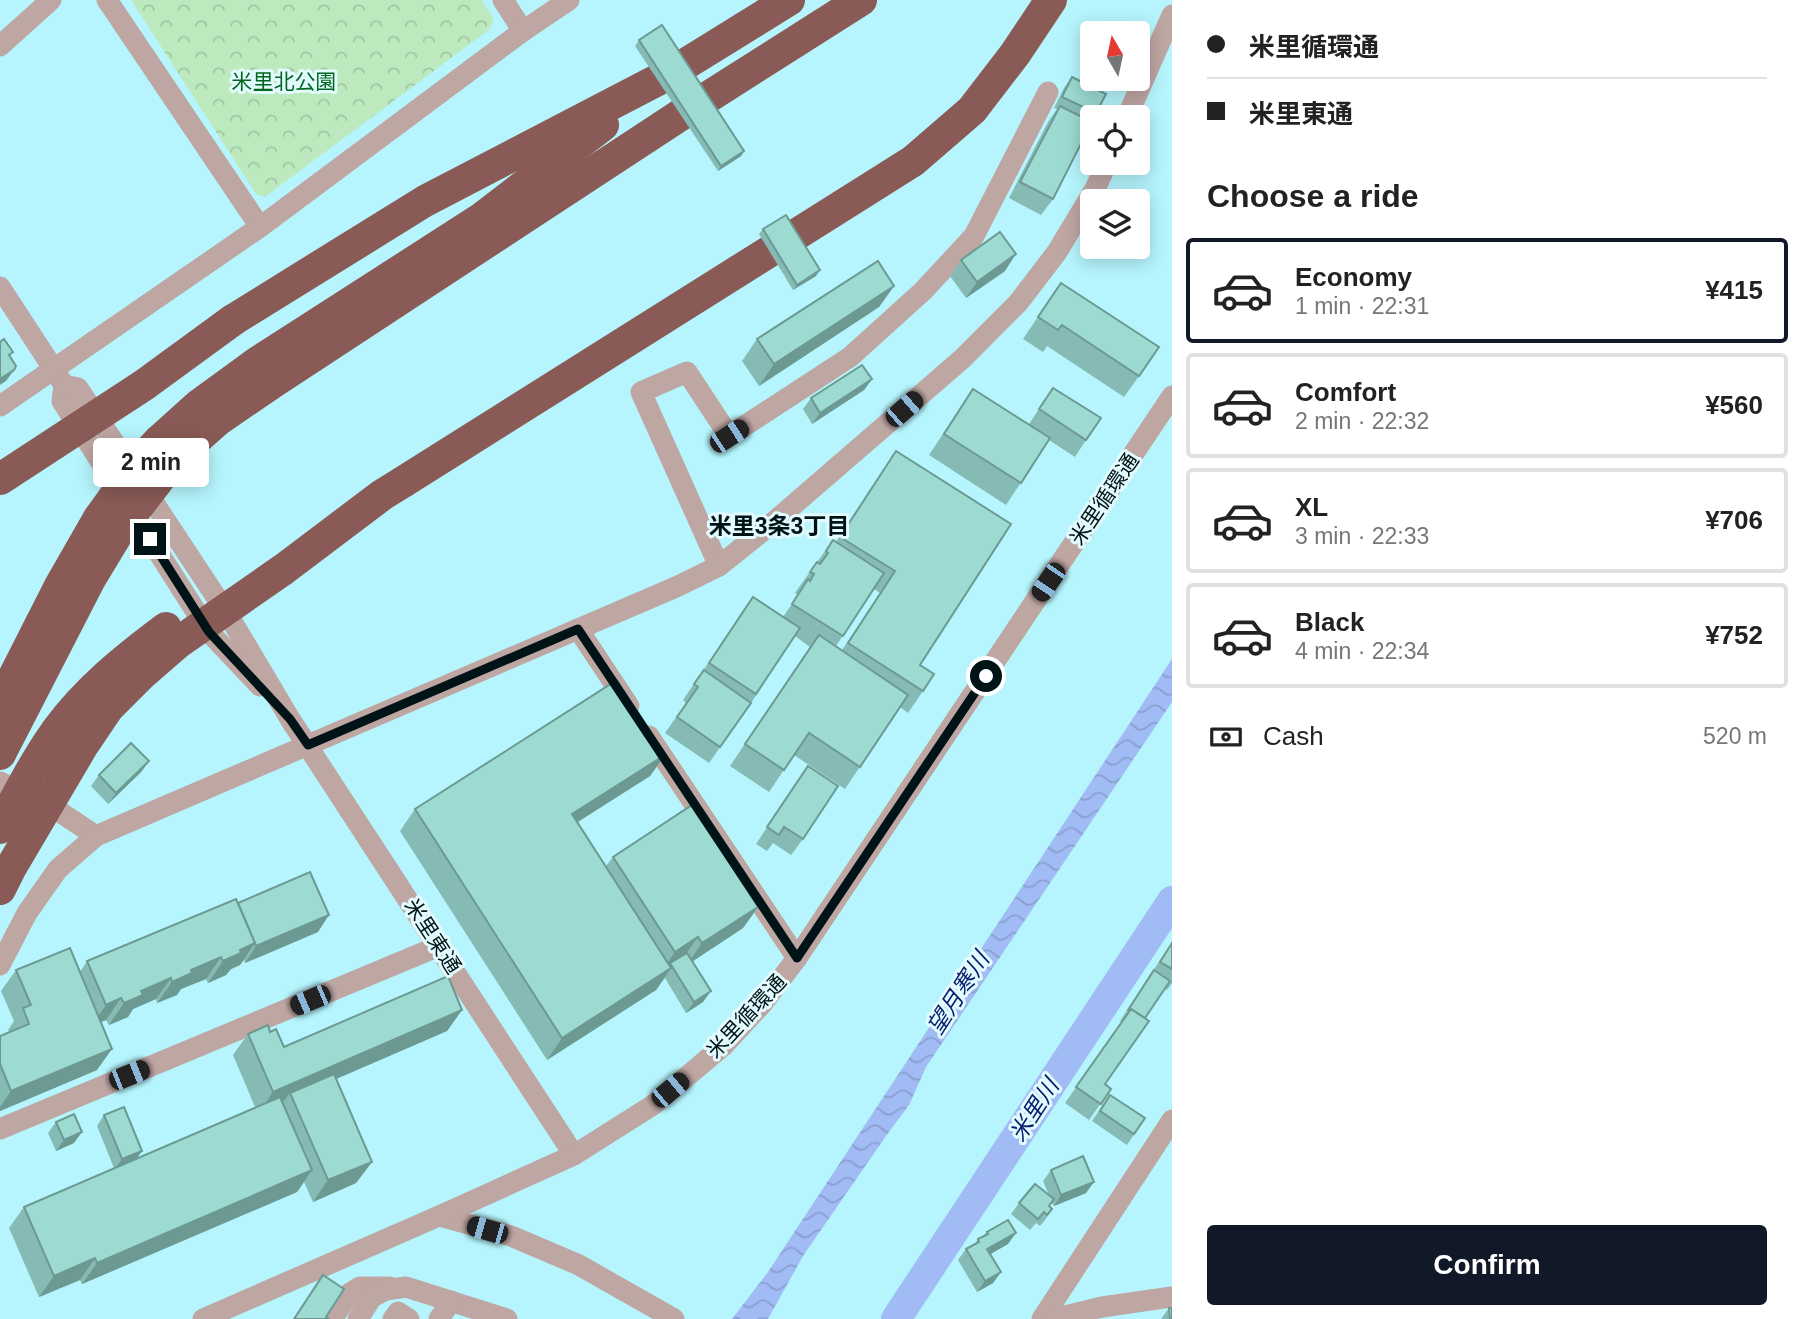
<!DOCTYPE html>
<meta charset="utf-8">
<style>
body{margin:0;font-family:Arial,"Noto Sans JP",sans-serif;background:#f6f6f6;color:#222;height:100vh;display:flex;flex-direction:column;font-size:26px;white-space:nowrap}
*{box-sizing:border-box;margin:0}
p{font-size:23px;color:#767676}
.icon{flex:none;width:38px;height:38px;fill:none;stroke:currentColor;stroke-width:2;stroke-linecap:round;stroke-linejoin:round}
.map{position:relative;flex:1;overflow:hidden}
.panel{display:flex;flex-direction:column;background:#fff;width:630px}
.panel>*{flex:none}
.guide{display:grid;align-content:center;height:154px;padding:0 35px;background:#fff}
.needle{width:46px;rotate:351deg}
.fabs{position:absolute;left:1080px;top:21px;display:grid;gap:14px}
.fabs a{display:grid;place-items:center;width:70px;height:70px;border-radius:7px;background:#fff;box-shadow:0 4px 18px #0003;font-size:35px}
.end{position:absolute;width:32px;height:32px;margin:-16px;border:9px solid #001316;background:#fff;box-shadow:0 0 0 4px #fff}
.from{border-radius:50%}
.bubble{position:absolute;height:49px;border-radius:7px;background:#fff;box-shadow:0 4px 18px #0003;font-size:23px;font-weight:700;line-height:49px;text-align:center}
.car{position:absolute;width:21px;height:42px;margin:-21px -10px;border-radius:9px;box-shadow:0 0 5px 2px #0007;background:linear-gradient(#222 24%,#8ab4d8 0 40%,#222 0 76%,#8ab4d8 0 86%,#222 0)}
.guide b{display:flex;align-items:center;gap:24px;height:66px;font-size:26px}
.guide b+b{border-top:2px solid #e0e0e0}
.guide i{width:18px;height:18px;background:#222}
ul{padding:0;list-style:none}
li{display:flex;align-items:center;gap:21px;height:105px;margin:0 14px 10px;padding:0 21px;border:4px solid #e0e0e0;border-radius:7px}
li div{flex:1}
li b{display:block;font-size:26px}
li em{font-style:normal;font-weight:700}
li.on{border-color:#111827}
li>.icon{width:63px;height:63px;stroke-width:1.5}
h2{padding:0 35px;font-size:32px;line-height:84px}
.pay{display:flex;align-items:center;gap:18px;height:77px;padding:0 35px;font-size:26px}
.pay p{margin-inline-start:auto}
.primary-button{display:flex;gap:14px;margin-top:auto;padding:14px 35px}
.primary-button a{flex:1;height:80px;border-radius:7px;background:#111827;color:#fff;font-size:28px;font-weight:700;line-height:80px;text-align:center}
main{display:flex;flex:1;min-height:0}
.map>svg:first-child{display:block}
</style>
<main>
<div class="map">
<svg width="1172" height="1319" viewBox="0 0 1172 1319">
<defs>
<pattern id="park-crowns" width="20" height="18" patternUnits="userSpaceOnUse" patternTransform="scale(1.75)"><rect width="20" height="18" fill="#bce9bd"/><path d="M2 6a3 3 0 1 1 6 0M12 15a3 3 0 1 1 6 0" fill="none" stroke="#a0c7a2"/></pattern>
<pattern id="water-waves" width="16" height="10" patternUnits="userSpaceOnUse" patternTransform="scale(1.75)"><rect width="16" height="10" fill="#a1bbf4"/><path d="M0 5q4-4 8 0t8 0" fill="none" stroke="#89a0d0"/></pattern>
</defs>
<rect width="100%" height="100%" fill="#b6f5fd"/>
<path fill="url(#park-crowns)" d="M131,0H482L494,19L490,29L265,197L256,194Z"/>
<path fill="url(#water-waves)" d="M1172,659V702L926,1067L909,1105L886,1136L803,1256L768,1319H732L768,1272Z"/>
<g fill="none" stroke-linecap="round" stroke-linejoin="round">
<path stroke="#a1bbf4" stroke-width="30" d="M896,1319L1172,901"/>
<g stroke="#bea6a3" stroke-width="21">
<path d="M107,0L260,227"/>
<path d="M503,0L523,31"/>
<path d="M0,46L51,0"/>
<path d="M1127,117L1172,15"/>
<path d="M0,287L64,385L62,401L209,632L260,686"/>
<path d="M64,385L78,388L230,618L290,719L574,1155"/>
<path d="M0,406L260,227L523,31L569,0"/>
<path d="M719,566L641,392L687,372L729,436L850,357L923,291L974,236L1048,92"/>
<path d="M578,629L629,706"/>
<path d="M649,736L797,958"/>
<path d="M0,782L60,812L96,836"/>
<path d="M0,965L27,913L58,869L96,836L676,587L719,566L769,526L962,359L1018,303L1057,252L1095,189L1107,163"/>
<path d="M0,1129L439,946"/>
<path d="M439,1216L511,1236L579,1265L674,1319"/>
<path d="M203,1319L439,1216L574,1155L653,1105L723,1046L763,1003L797,958L1172,396"/>
<path d="M332,1319L350,1293L360,1287H390"/>
<path d="M358,1319L372,1297L386,1290L406,1287L507,1319"/>
<path d="M393,1319L398,1312L409,1319"/>
<path d="M439,1319L451,1301"/>
<path d="M1042,1319L1172,1120"/>
<path d="M1053,1319L1102,1307L1172,1297"/>
</g>
<g stroke="#8a5b56" stroke-width="32">
<path d="M233,320L425,201L671,73L789,0"/>
<path d="M159,441L199,405L258,362L482,218L603,125"/>
<path d="M176,457L218,420L272,383L691,108L861,0"/>
<path d="M403,482L913,161L972,110L1015,54L1051,0"/>
<path d="M0,704L60,586L99,518"/>
<path d="M0,754L90,579L119,531"/>
</g>
<g stroke="#8a5b56" stroke-width="32">
<path d="M0,479L144,385L233,320"/>
<path d="M99,518L140,461L159,441"/>
<path d="M119,531L176,457"/>
<path d="M0,828C18,794 35,761 57,730C87,689 126,658 166,628"/>
<path d="M0,889L10,869L83,745L108,708L141,675L179,642L284,569L382,495L403,482"/>
</g>
</g>
<g fill="#86bbb5" fill-rule="evenodd">
<path d="M639,40L744,151L741,156L718,171L635,46Z"/>
<path d="M1072,77L1096,113L1092,117L1053,199L1041,215L1009,198L1048,122L1057,109L1054,108L1064,88Z"/>
<path d="M763,229L816,276L793,290L759,234Z"/>
<path d="M961,260L1005,271L966,298L950,276Z"/>
<path d="M1061,283L1139,376L1124,397L1047,346L1043,352L1023,339Z"/>
<path d="M894,286L879,307L759,386L742,361L757,339Z"/>
<path d="M872,379L864,390L812,424L803,409L811,398Z"/>
<path d="M1053,388L1086,440L1075,457L1049,440L1006,505L929,455L973,389L1029,424Z"/>
<path d="M896,451L923,691L908,713L900,707L845,789L794,755L769,792L730,766L810,647L795,636L751,703L709,763L665,733L686,703L683,700L753,597L783,617L798,595L795,593L802,583L833,540L836,542ZM874,589L880,593L842,650L836,646Z"/>
<path d="M665,755L650,776L578,822L606,866L613,857L758,907L743,928L693,961L703,1002L686,1013L665,978L656,990L547,1060L400,831L415,809Z"/>
<path d="M149,761L141,772L108,804L91,786L99,775Z"/>
<path d="M797,782L803,839L791,855L773,843L767,851L756,844Z"/>
<path d="M238,903L318,932L245,963L244,960L240,965L231,969L226,975L208,983L206,979L181,989L177,995L157,1003L156,999L133,1009L128,1017L109,1025L106,1020L101,1022L97,1070L0,1111V1036L9,1032L8,1030L14,1021L1,991L16,970L80,972L87,961Z"/>
<path d="M1172,942V983L1167,990L1165,989L1145,1018L1105,1084L1111,1089L1089,1120L1065,1103L1122,1022L1120,1021Z"/>
<path d="M462,1010L447,1031L336,1079L372,1162L356,1183L313,1202L304,1182L297,1192L82,1284L80,1280L39,1297L9,1228L24,1207L114,1168L97,1126L104,1115L142,1151L137,1158L255,1107L233,1055L248,1034L270,1032L284,1047Z"/>
<path d="M1110,1095L1145,1118L1127,1145L1092,1121Z"/>
<path d="M56,1122L74,1143L56,1151L48,1133Z"/>
<path d="M1051,1170L1086,1193L1054,1206L1052,1203L1049,1206L1052,1209L1045,1220L1040,1226L1036,1223L1030,1230L1011,1214L1019,1203L1049,1195L1043,1181Z"/>
<path d="M987,1232L1008,1244L990,1254L1001,1272L993,1283L977,1292L958,1260L966,1249L974,1245L978,1239L984,1235Z"/>
<path d="M1169,1308L1172,1319H1161Z"/>
</g>
<g fill="#6d9993">
<path d="M744,151L741,156L718,171L721,166Z"/>
<path d="M1016,254L1005,271L966,298L977,282Z"/>
<path d="M820,270L816,276L793,290L797,285Z"/>
<path d="M894,286L879,307L759,386L774,364Z"/>
<path d="M14,370L6,381L0,385V379Z"/>
<path d="M872,379L864,390L812,424L820,413Z"/>
<path d="M665,755L650,776L557,835L572,814Z"/>
<path d="M149,761L141,772L108,804L116,793Z"/>
<path d="M758,907L743,928L687,965L702,943Z"/>
<path d="M329,915L318,932L245,963L256,946Z"/>
<path d="M698,937L683,958L670,963L666,969L660,973L675,952Z"/>
<path d="M255,943L240,965L231,969L226,975L208,983L223,961L240,950Z"/>
<path d="M221,957L206,979L181,989L177,995L157,1003L172,982L191,970Z"/>
<path d="M671,968L656,990L547,1060L562,1038Z"/>
<path d="M171,978L156,999L133,1009L128,1017L109,1025L124,1003L141,991Z"/>
<path d="M711,991L703,1002L686,1013L694,1002Z"/>
<path d="M121,998L106,1020L91,1026L106,1005Z"/>
<path d="M462,1010L447,1031L292,1098L290,1093L283,1102L258,1113L273,1092Z"/>
<path d="M112,1049L97,1070L0,1111V1107L11,1091Z"/>
<path d="M82,1132L74,1143L56,1151L64,1140Z"/>
<path d="M142,1151L134,1162L114,1170L122,1159Z"/>
<path d="M372,1162L356,1183L313,1202L328,1180Z"/>
<path d="M312,1170L297,1192L82,1284L97,1263Z"/>
<path d="M1094,1182L1086,1193L1054,1206L1061,1195Z"/>
<path d="M1016,1233L1008,1244L980,1260L987,1249Z"/>
<path d="M95,1258L80,1280L39,1297L54,1276Z"/>
<path d="M1001,1272L993,1283L977,1292L985,1281Z"/>
</g>
<g fill="#9cdad2" stroke="#6d9993" stroke-width="2">
<path d="M662,25L744,151L721,166L639,40Z"/>
<path d="M1072,77L1106,94L1096,113L1062,97Z"/>
<path d="M1060,106L1092,122L1053,199L1020,182Z"/>
<path d="M786,215L820,270L797,285L763,229Z"/>
<path d="M1000,232L1016,254L977,282L961,260Z"/>
<path d="M878,261L894,286L774,364L757,339Z"/>
<path d="M1061,283L1159,347L1139,376L1062,325L1058,330L1038,317Z"/>
<path d="M4,339L13,352L9,355L16,366L14,370L0,379V342Z"/>
<path d="M862,365L872,379L820,413L811,398Z"/>
<path d="M1053,388L1101,418L1086,440L1039,409Z"/>
<path d="M973,389L1050,438L1021,483L944,434Z"/>
<path d="M896,451L1011,524L920,665L934,674L923,691L848,643L895,571L840,537Z"/>
<path d="M833,540L884,573L843,636L792,604L808,579L810,581L814,574L810,572L817,562L820,564L828,553L826,551Z"/>
<path d="M753,597L800,628L756,694L709,663Z"/>
<path d="M819,635L908,695L860,767L809,733L784,770L745,744Z"/>
<path d="M704,670L751,703L720,747L677,717L698,687L694,684Z"/>
<path d="M617,680L665,755L572,814L671,968L562,1038L415,809Z"/>
<path d="M131,743L149,761L116,793L99,775Z"/>
<path d="M808,766L838,786L803,839L784,827L779,835L767,827Z"/>
<path d="M692,805L758,907L702,943L698,937L675,952L613,857Z"/>
<path d="M310,872L329,915L256,946L238,903Z"/>
<path d="M236,899L255,943L240,950L241,953L223,961L221,957L191,970L192,973L172,982L171,978L141,991L143,995L124,1003L121,998L106,1005L87,961Z"/>
<path d="M1172,943V969L1160,962Z"/>
<path d="M70,948L112,1049L11,1091L0,1064V1036L29,1024L23,1008L31,1005L16,970Z"/>
<path d="M687,953L711,991L694,1002L670,963Z"/>
<path d="M1154,970L1170,981L1145,1018L1131,1009L1130,1011L1128,1010Z"/>
<path d="M448,976L462,1010L273,1092L248,1034L268,1025L270,1032L276,1029L284,1047Z"/>
<path d="M1131,1009L1149,1021L1105,1084L1111,1089L1101,1104L1076,1087Z"/>
<path d="M334,1074L372,1162L328,1180L290,1093Z"/>
<path d="M1110,1095L1145,1118L1134,1134L1100,1111Z"/>
<path d="M280,1097L312,1170L97,1263L95,1258L54,1276L24,1207Z"/>
<path d="M124,1107L142,1151L122,1159L104,1115Z"/>
<path d="M74,1114L82,1132L64,1140L56,1122Z"/>
<path d="M1083,1156L1094,1182L1061,1195L1051,1170Z"/>
<path d="M1035,1184L1054,1199L1049,1206L1052,1209L1047,1215L1044,1212L1038,1219L1019,1203Z"/>
<path d="M1008,1220L1016,1233L987,1249L1001,1272L985,1281L966,1249L979,1242L978,1239L988,1234L987,1232Z"/>
<path d="M323,1275L344,1289L326,1317L329,1319H294Z"/>
<path d="M1169,1308H1172V1319H1170Z"/>
</g>
<g fill="none" stroke-linecap="round" stroke-linejoin="round">
<path stroke="#001316" stroke-width="9" d="M150,539L209,632L290,719L308,745L578,629L797,958L986,676"/>
</g>
<g text-anchor="middle" dominant-baseline="central" stroke-width="6" stroke-linejoin="round" paint-order="stroke">
<g font-size="21" fill="#00671c" stroke="#e3fbfe">
<text x="284" y="81">米里北公園</text>
</g>
<g font-size="21" fill="#001316" stroke="#e3fbfe">
<text transform="translate(1104 499) rotate(-56)">米里循環通</text>
<text transform="translate(433 936) rotate(57)">米里東通</text>
<text transform="translate(746 1016) rotate(-47)">米里循環通</text>
</g>
<g font-size="23" font-weight="bold" fill="#001316" stroke="#e3fbfe">
<text x="779" y="526">米里3条3丁目</text>
</g>
<g font-size="23" font-style="italic" fill="#0b2070" stroke="#e3fbfe">
<text transform="translate(958 993) rotate(-57)">望月寒川</text>
<text transform="translate(1034 1110) rotate(-57)">米里川</text>
</g>
</g>
</svg>
<div class="fabs">
<a><svg class="needle" viewBox="-14 -14 28 28"><path d="M0-13l5 13h-10z" fill="#e53935"/><path d="M0 13l5-13h-10z" fill="#767676"/></svg></a>
<a><svg class="icon" aria-label="locate" viewBox="0 0 24 24"><circle cx="12" cy="12" r="6"/><path d="M12 2v4M12 18v4M2 12h4M18 12h4"/></svg></a>
<a><svg class="icon" aria-label="layers" viewBox="0 0 24 24"><path d="M12 4l9 5-9 5-9-5zM3 14l9 5 9-5"/></svg></a>
</div>
<i class="end from" style="left:986px;top:676px"></i>
<i class="end" style="left:150px;top:539px"></i>
<div class="bubble" style="left:93px;top:438px;width:116px">2 min</div>
<i class="car" style="left:904px;top:409px;rotate:49deg"></i>
<i class="car" style="left:729px;top:436px;rotate:57deg"></i>
<i class="car" style="left:1048px;top:582px;rotate:214deg"></i>
<i class="car" style="left:310px;top:1000px;rotate:247deg"></i>
<i class="car" style="left:129px;top:1075px;rotate:68deg"></i>
<i class="car" style="left:670px;top:1090px;rotate:50deg"></i>
<i class="car" style="left:487px;top:1230px;rotate:286deg"></i>
</div>
<section class="panel">
<div class="guide">
<b><i class="from"></i>米里循環通</b>
<b><i></i>米里東通</b>
</div>
<h2>Choose a ride</h2>
<ul>
<li class="on"><svg class="icon" aria-label="car" viewBox="0 0 24 24"><path d="M5 17H2v-5l4-1 3-4h7l3 4 3 1v5h-3M9 17h6M6 11h13"/><circle cx="7" cy="17" r="2"/><circle cx="17" cy="17" r="2"/></svg><div><b>Economy</b><p>1 min · 22:31</p></div><em>¥415</em></li>
<li><svg class="icon" aria-label="car" viewBox="0 0 24 24"><path d="M5 17H2v-5l4-1 3-4h7l3 4 3 1v5h-3M9 17h6M6 11h13"/><circle cx="7" cy="17" r="2"/><circle cx="17" cy="17" r="2"/></svg><div><b>Comfort</b><p>2 min · 22:32</p></div><em>¥560</em></li>
<li><svg class="icon" aria-label="car" viewBox="0 0 24 24"><path d="M5 17H2v-5l4-1 3-4h7l3 4 3 1v5h-3M9 17h6M6 11h13"/><circle cx="7" cy="17" r="2"/><circle cx="17" cy="17" r="2"/></svg><div><b>XL</b><p>3 min · 22:33</p></div><em>¥706</em></li>
<li><svg class="icon" aria-label="car" viewBox="0 0 24 24"><path d="M5 17H2v-5l4-1 3-4h7l3 4 3 1v5h-3M9 17h6M6 11h13"/><circle cx="7" cy="17" r="2"/><circle cx="17" cy="17" r="2"/></svg><div><b>Black</b><p>4 min · 22:34</p></div><em>¥752</em></li>
</ul>
<div class="pay"><svg class="icon" aria-label="cash" viewBox="0 0 24 24"><path d="M3 7h18v10H3z"/><circle cx="12" cy="12" r="2"/></svg>Cash<p>520 m</p></div>
<div class="primary-button"><a>Confirm</a></div>
</section>
</main>
